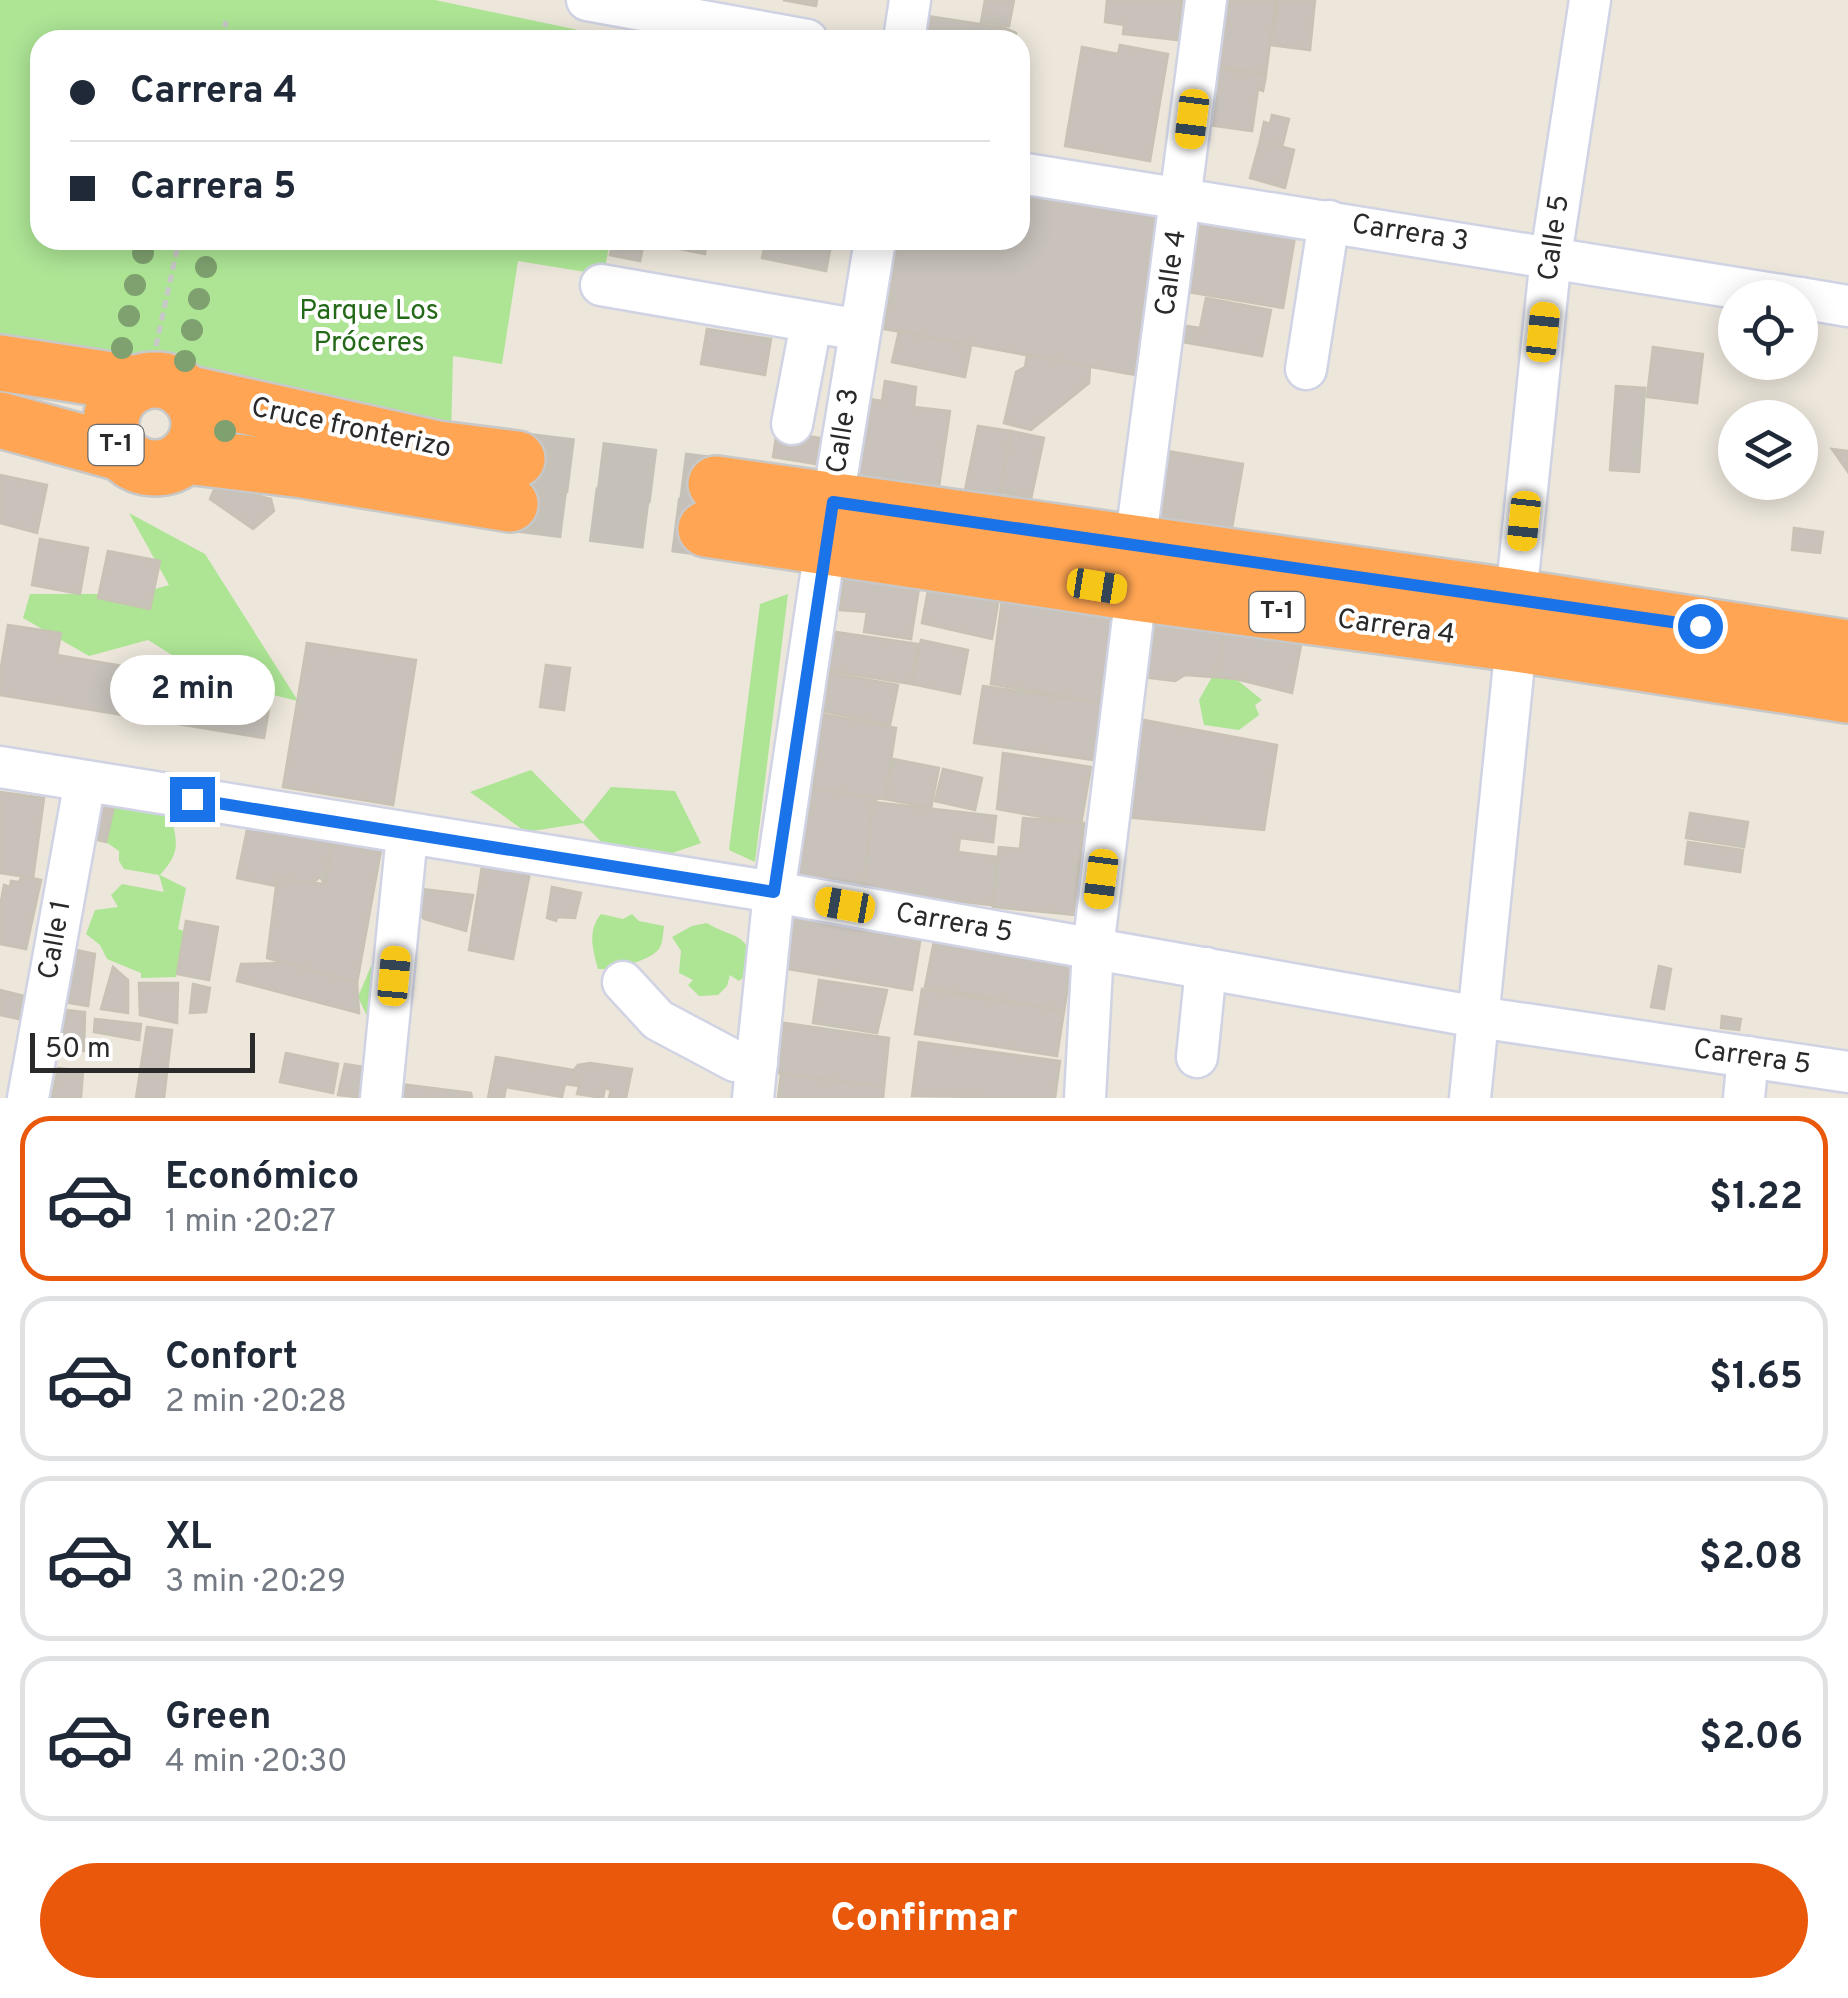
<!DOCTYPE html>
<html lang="es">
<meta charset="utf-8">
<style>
body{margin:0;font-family:Overpass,sans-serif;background:#f2f2f3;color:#1f2937;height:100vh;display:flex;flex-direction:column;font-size:38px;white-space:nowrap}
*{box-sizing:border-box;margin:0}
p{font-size:32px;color:#747a83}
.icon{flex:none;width:55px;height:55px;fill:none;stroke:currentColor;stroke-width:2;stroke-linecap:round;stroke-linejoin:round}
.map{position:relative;height:1098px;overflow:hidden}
.drawer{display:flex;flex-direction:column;background:#fff;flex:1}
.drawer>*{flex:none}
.hud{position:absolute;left:30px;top:30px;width:1000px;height:220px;border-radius:30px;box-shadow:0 5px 25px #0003;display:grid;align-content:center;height:220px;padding:0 40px;background:#fff}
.tools{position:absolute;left:1718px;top:280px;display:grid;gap:20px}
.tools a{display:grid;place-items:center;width:100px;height:100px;border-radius:50%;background:#fff;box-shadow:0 5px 25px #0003;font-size:50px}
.scale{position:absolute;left:30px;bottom:25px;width:225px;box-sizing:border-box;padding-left:10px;border:5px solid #2a2a2a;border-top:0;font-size:28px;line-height:35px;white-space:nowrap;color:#2a2a2a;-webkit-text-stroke:8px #fff;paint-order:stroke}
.end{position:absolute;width:45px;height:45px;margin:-22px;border:12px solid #1a73e8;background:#fff;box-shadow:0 0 0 5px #fff}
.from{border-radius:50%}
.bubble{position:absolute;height:70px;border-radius:35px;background:#fff;box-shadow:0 5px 25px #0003;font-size:32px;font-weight:700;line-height:70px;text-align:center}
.car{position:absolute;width:30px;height:60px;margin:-30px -15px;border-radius:12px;box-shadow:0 0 8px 2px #0007;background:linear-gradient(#f5c518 24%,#345 0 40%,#f5c518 0 76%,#345 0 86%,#f5c518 0)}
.hud b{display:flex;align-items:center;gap:35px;height:95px;font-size:38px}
.hud b+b{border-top:2px solid #e0e1e3}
.hud i{width:25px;height:25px;background:#1f2937}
ul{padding:18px 0 0;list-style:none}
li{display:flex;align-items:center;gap:30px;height:165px;margin:0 20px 15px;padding:0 20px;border:5px solid #e0e1e3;border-radius:30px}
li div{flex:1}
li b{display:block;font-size:38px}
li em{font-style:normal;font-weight:700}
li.current{border-color:#ea580c}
li>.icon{width:90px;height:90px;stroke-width:1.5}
.cta{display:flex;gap:20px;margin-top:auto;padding:20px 40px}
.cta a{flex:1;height:115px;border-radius:60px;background:#ea580c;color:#fff;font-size:40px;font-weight:700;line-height:115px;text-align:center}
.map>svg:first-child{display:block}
</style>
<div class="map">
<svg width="1848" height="1098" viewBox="0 0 1848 1098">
<rect width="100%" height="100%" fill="#ece6db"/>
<g fill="#ade595">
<path d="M0,0H435L626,40H40V240H610L604,275L518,261L502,364L453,356L451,437L173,376L0,345Z"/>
<path d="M129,513L205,554L298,701L212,680L148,640L89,656L23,618L30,594H138L169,585Z"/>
<path d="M788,594L755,862L729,850L760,604Z"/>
<path d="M1212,677L1236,679L1262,700L1255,705L1259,715L1239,730L1204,725L1199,700Z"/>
<path d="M531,770L583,822L611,787L675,791L701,843L627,869L583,823L526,832L470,792Z"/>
<path d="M115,802L170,810C176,841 183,850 160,875L186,888L178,929L184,931L176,977L141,978V973L107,959L100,945L86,934L95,910L118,907L111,895L122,884L164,892L159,875L124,869L119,861V851L106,842Z"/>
<path d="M601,914L623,919L632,914L639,921L664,926C663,933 663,943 659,949C648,962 613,970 598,969C593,950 587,931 601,914Z"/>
<path d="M707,923C732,939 753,931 750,972L739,981L730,975L727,986L718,995L699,996L688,985L693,980L679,973L681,951L672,937L692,926Z"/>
<path d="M371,966L383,974L388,1012L368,1018L358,997Z"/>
</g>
<g fill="#c8c2bb" stroke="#c8c2b5" stroke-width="2.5">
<path d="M783,0H817L816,6Z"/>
<path d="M985,0H1014L1009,26L981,22Z"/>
<path d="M1107,0H1182L1178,40L1123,34L1124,25L1105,22Z"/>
<path d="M1218,0H1276L1266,73L1209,66Z"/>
<path d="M1278,0H1315L1310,50L1271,45Z"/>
<path d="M921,15L1005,28L1016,33L1015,40H917Z"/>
<path d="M1120,45L1168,54L1150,161L1065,146L1082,47L1118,54Z"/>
<path d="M1208,67L1266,75L1263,91L1258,89L1252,131L1208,125Z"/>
<path d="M1272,115L1289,119L1282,147L1260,141L1264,122L1270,124Z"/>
<path d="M1260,141L1294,150L1285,188L1250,178Z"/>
<path d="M1020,186L1161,209L1141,376L884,329L897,240H1020Z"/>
<path d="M1201,215L1296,231L1283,308L1188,292Z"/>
<path d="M613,240H707L705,254L644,242L640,261L610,255Z"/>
<path d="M766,240H832L826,271L762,258Z"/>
<path d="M1206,298L1271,310L1262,356L1177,341L1180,325L1200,328Z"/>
<path d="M707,329L771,339L765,375L701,364Z"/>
<path d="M899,331L971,346L965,377L892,362Z"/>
<path d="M1653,347L1703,354L1697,403L1647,397Z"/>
<path d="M1027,355L1090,367L1089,383L1031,430L1004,423L1016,372L1025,367Z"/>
<path d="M885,381L916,387L914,407L950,411L939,486L852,474L863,398L882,401Z"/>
<path d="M1616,386L1645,388L1639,472L1610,470Z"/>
<path d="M978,426L1011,431L999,498L965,490Z"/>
<path d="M777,431L820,438L816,464L773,457Z"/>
<path d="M1011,431L1044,438L1031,499L1000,492Z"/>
<path d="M1832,449L1848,451V472Z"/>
<path d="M1162,450L1243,464L1230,539L1149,526Z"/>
<path d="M0,475L47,485L37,533L0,523Z"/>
<path d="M233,489L271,499L274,511L253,529L210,499L214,490Z"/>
<path d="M1794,528L1823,532L1820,553L1792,550Z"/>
<path d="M40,539L88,548L80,594L32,585Z"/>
<path d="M108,551L160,561L150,609L98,598Z"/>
<path d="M845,563L921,575L911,639L864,632L867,612L840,610Z"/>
<path d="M931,574L1001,585L992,639L922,623Z"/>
<path d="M1004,585L1093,598L1114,623L1102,703L991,684Z"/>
<path d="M1140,603L1226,619L1221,656L1212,677L1185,675L1175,681L1141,677Z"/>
<path d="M1226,619L1304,629L1292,693L1236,679L1212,677L1221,656Z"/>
<path d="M8,625L61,633L57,655L272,691L264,738L0,695V673Z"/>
<path d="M829,631L918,644L912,684L825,670Z"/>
<path d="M921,640L968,650L960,694L912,684Z"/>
<path d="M307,643L416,660L393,805L283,787Z"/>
<path d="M546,665L570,668L564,710L540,707Z"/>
<path d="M819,671L898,685L890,725L812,709Z"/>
<path d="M983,686L1102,703L1094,760L974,743Z"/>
<path d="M822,714L896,728L885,799L812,790Z"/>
<path d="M1128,717L1277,745L1264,830L1126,817Z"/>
<path d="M1003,753L1091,767L1081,824L997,809Z"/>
<path d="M893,759L939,768L931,808L885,799Z"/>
<path d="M943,769L982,778L975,810L935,801Z"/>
<path d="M805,787L879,798L873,802L865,886L785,874Z"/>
<path d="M0,792L44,798L33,878L0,873Z"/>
<path d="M90,795L115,802L106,842L82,836Z"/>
<path d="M873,802L996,816L993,842L960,838L958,852L998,857L992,905L863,891Z"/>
<path d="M1690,813L1748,822L1744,847L1686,838Z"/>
<path d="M1023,818L1084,823L1075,915L993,907L999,847L1020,849Z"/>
<path d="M248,825L333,840L325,884L320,877L308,887L277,879L276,886L237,878Z"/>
<path d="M333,840L381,850L357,983L267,958L277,879L325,884Z"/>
<path d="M1688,842L1743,850L1740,872L1685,864Z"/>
<path d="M483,860L531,867L513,959L469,950Z"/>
<path d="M22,876L41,880L26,949L0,944V907L4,885L10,887L11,881L19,882Z"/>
<path d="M552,887L581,893L575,918L557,917L556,921L547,918Z"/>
<path d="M413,888L473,895L466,931L424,919L408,903Z"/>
<path d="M784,914L921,936L912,990L776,967Z"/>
<path d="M186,921L218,927L209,980L177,974Z"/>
<path d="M935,936L1072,961L1064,1011L925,987Z"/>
<path d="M72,949L95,954L88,1006L64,1002Z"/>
<path d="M287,963L357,983L359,1013L237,981L241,964Z"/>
<path d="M1659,966L1671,969L1664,1009L1651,1007Z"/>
<path d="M113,967L128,980V1013L101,1009Z"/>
<path d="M819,980L887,990L877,1033L813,1023Z"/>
<path d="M139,983H178L177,1023L140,1015Z"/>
<path d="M193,984L210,988L206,1012L190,1013Z"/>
<path d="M922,989L1064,1011L1057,1056L915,1034Z"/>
<path d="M0,990L24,996L19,1019L0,1015Z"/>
<path d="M56,1009L85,1012L84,1051L46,1043Z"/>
<path d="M1722,1016L1741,1019L1739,1030L1721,1028Z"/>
<path d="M95,1019L141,1024L139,1040L94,1032Z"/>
<path d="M778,1022L889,1038L884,1087L770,1072Z"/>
<path d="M147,1027L172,1030L164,1098H136Z"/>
<path d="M919,1042L1060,1061L1055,1098L912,1096Z"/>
<path d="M286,1053L338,1064L333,1093L280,1082Z"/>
<path d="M496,1057L574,1070L579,1086L565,1084L562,1097L506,1087L504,1098H488Z"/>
<path d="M590,1063L632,1069L626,1098H609L611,1090L605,1088L603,1098L577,1094L579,1086L574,1070L578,1065Z"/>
<path d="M345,1064L382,1070L365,1098L338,1095Z"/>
<path d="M58,1068L83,1071L81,1098H52Z"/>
<path d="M781,1074L884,1087L883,1098H778Z"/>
<path d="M392,1083L471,1093L472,1098H390Z"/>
</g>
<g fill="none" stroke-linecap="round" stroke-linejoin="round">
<g stroke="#c5c0b8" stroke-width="55" stroke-dasharray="55 28" stroke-linecap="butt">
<path d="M517,459L716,484"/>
<path d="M510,504L706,529"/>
</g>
<g stroke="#d0d3e3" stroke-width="45">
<g id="minor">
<path d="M587,0L807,40"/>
<path d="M904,40L910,0"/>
<path d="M1020,173L1799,298"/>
<path d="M601,285L860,330"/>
<path d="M1800,298L1848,306"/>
<path d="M1306,369L1329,221"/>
<path d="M792,424L811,324"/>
<path d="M1135,545L1206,0"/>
<path d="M1516,597L1551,256L1590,0"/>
<path d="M0,767L774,892L1478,1017L1848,1072"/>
<path d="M623,982L658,1020L735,1061L757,1063"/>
<path d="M1197,1057L1206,968"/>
<path d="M28,1098L85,781"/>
<path d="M381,1098L407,835"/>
<path d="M753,1098L774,892L824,555L875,240"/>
<path d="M1085,1098L1093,949L1136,593"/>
<path d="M1470,1098L1516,644"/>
<path d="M1744,1098L1748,1057"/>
</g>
</g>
<g stroke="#c8c8c8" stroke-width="60">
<g id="highway">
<path d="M0,363L137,384"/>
<circle cx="155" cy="424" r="44"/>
<path d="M186,393L438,449L517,459"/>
<path d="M0,420L121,453"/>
<path d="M186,456L303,470L510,504"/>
<path d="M716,484L1516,597L1848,648"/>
<path d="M706,529L1136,593L1516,644L1848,695"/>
</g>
</g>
<g stroke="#c8c8c8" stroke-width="5" stroke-dasharray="8 5" stroke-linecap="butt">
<path d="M222,40L226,21"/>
<path d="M156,346L179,240"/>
</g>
<use href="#minor" stroke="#fff" stroke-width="40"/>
<use href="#highway" stroke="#ffa553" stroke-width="55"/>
</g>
<g fill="#7ea16f">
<circle cx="143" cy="253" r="11"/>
<circle cx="206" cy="267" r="11"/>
<circle cx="135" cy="285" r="11"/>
<circle cx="199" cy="299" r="11"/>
<circle cx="129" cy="316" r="11"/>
<circle cx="192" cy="330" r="11"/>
<circle cx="122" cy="348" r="11"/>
<circle cx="185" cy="361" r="11"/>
<circle cx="225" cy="431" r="11"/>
</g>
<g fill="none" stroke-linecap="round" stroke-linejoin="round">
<path stroke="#1a73e8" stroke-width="12" d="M192,799L774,892L833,502L1700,626"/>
</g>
<g text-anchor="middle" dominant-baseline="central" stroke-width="8" stroke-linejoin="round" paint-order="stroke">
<g fill="#fff" stroke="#6a6a6a" stroke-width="2.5">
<rect x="88.5" y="425" width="55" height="40" rx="8"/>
<rect x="1249.5" y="592" width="55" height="40" rx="8"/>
</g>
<g font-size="25" font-weight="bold" fill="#2a2a2a">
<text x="116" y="445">T-1</text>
<text x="1277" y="612">T-1</text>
</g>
<g font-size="28" fill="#2a2a2a" stroke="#fff">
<text transform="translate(1410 234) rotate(9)">Carrera 3</text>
<text transform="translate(1555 238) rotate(-82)">Calle 5</text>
<text transform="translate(1172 273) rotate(-82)">Calle 4</text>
<text transform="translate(351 429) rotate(12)">Cruce fronterizo</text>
<text transform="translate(844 431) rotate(-81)">Calle 3</text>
<text transform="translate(1396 628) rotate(8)">Carrera 4</text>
<text transform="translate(954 924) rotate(10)">Carrera 5</text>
<text transform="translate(56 940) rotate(-80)">Calle 1</text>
<text transform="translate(1752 1058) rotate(8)">Carrera 5</text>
</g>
<g font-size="28" fill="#246917" stroke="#fff">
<text x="369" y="312">Parque Los<tspan x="369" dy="32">Próceres</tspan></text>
</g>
</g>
</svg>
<div class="tools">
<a><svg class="icon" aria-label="locate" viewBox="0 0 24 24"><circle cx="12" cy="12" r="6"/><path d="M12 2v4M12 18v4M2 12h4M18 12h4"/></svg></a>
<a><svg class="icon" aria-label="layers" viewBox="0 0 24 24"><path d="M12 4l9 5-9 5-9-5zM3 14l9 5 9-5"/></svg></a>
</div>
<div class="scale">50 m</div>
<i class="end from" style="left:1700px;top:626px"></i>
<i class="end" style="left:192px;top:799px"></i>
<div class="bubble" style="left:110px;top:655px;width:165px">2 min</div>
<i class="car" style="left:1192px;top:119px;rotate:187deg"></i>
<i class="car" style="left:1543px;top:332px;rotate:6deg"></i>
<i class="car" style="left:1524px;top:521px;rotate:186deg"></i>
<i class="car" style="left:1097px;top:586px;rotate:99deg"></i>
<i class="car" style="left:1101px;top:879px;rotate:187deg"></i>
<i class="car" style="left:845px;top:905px;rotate:280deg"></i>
<i class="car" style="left:394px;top:976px;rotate:5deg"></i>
<div class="hud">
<b><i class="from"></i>Carrera 4</b>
<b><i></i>Carrera 5</b>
</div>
</div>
<section class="drawer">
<ul>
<li class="current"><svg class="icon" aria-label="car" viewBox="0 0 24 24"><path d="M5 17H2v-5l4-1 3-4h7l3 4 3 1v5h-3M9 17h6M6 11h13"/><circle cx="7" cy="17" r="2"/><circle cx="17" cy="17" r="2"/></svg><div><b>Económico</b><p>1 min · 20:27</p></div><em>$1.22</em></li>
<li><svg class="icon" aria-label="car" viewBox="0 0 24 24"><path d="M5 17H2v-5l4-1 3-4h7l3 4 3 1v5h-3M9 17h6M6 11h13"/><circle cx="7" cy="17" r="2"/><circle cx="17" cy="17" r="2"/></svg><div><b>Confort</b><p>2 min · 20:28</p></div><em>$1.65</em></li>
<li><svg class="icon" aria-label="car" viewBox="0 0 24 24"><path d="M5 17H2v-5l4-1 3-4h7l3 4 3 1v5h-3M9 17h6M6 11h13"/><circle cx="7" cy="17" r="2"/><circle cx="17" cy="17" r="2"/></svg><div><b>XL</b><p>3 min · 20:29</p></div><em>$2.08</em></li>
<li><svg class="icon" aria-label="car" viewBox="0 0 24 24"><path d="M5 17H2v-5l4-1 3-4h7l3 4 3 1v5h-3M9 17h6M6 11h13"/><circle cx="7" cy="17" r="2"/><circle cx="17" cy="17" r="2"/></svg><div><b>Green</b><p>4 min · 20:30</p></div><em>$2.06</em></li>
</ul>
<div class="cta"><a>Confirmar</a></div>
</section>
